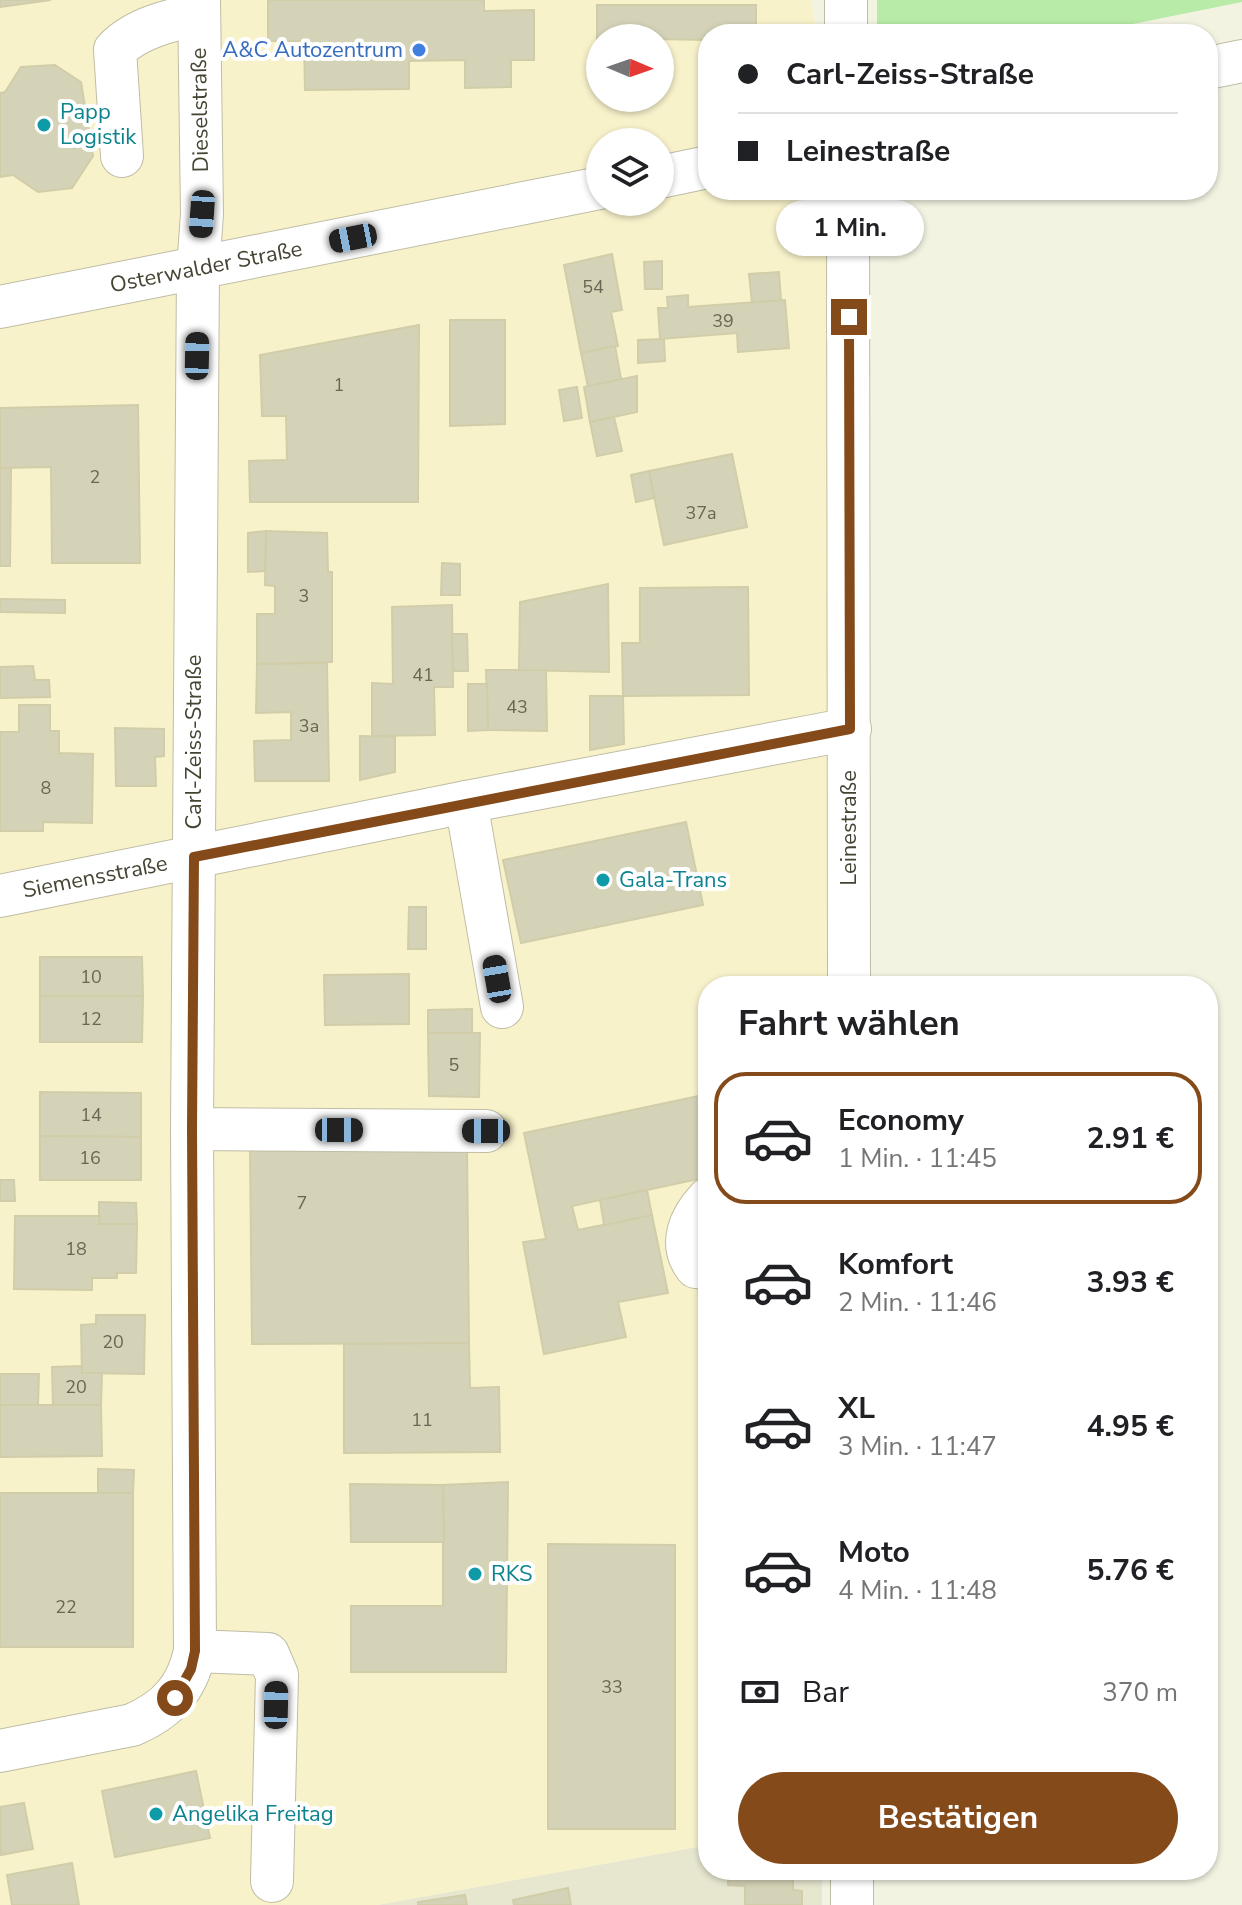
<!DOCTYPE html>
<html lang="de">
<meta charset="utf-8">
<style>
body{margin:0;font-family:"Nunito Sans",sans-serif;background:#f6f6f6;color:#202124;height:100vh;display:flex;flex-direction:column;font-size:30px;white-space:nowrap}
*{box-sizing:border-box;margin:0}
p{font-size:26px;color:#757577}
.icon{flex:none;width:44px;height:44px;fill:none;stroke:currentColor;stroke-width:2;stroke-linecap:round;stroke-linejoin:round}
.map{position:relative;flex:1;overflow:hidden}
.side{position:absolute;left:698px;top:976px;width:520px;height:904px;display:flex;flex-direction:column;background:#fff;border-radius:32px;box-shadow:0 2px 6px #0004}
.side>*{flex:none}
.banner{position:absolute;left:698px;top:24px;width:520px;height:176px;border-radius:32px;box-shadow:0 2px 6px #0004;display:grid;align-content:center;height:176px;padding:0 40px;background:#fff}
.needle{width:52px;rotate:92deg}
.tools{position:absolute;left:586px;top:24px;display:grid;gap:16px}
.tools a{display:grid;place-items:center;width:88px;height:88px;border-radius:50%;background:#fff;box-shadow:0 2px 6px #0004;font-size:40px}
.end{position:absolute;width:36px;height:36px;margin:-18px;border:10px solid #844a1a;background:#fff;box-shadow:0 0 0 4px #fff}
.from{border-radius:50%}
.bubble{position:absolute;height:56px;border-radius:28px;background:#fff;box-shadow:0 2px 6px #0004;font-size:26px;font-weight:700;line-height:56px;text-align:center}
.car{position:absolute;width:24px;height:48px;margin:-24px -12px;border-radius:10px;box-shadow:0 0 6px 2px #0007;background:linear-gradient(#222 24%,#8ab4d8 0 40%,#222 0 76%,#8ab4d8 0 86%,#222 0)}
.banner b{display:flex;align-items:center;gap:28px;height:76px;font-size:30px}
.banner b+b{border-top:2px solid #e0e0e0}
.banner i{width:20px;height:20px;background:#202124}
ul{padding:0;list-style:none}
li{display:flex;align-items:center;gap:24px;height:132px;margin:0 16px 12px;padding:0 24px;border:4px solid transparent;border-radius:32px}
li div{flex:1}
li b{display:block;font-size:30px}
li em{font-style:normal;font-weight:700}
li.active{border-color:#844a1a}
li>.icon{width:72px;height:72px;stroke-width:1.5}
h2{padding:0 40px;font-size:36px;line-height:96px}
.pay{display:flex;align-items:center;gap:20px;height:88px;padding:0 40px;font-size:30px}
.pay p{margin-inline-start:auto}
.button{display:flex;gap:16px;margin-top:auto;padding:16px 40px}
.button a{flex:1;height:92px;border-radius:48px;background:#844a1a;color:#fff;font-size:32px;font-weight:700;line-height:92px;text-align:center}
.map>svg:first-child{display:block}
</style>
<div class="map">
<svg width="1242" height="1905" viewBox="0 0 1242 1905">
<rect width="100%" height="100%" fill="#f3f3e2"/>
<path fill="#e7e7d0" d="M708,1845V1870H822V1905H377Z"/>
<path fill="#f8f2cb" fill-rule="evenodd" d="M0,0H811L817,34H708V190H831L827,986H708V1845L377,1905H0ZM600,38H660V98H600ZM600,142H660V202H600Z"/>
<path fill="#b8eba7" d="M877,0H1242V2L1083,34H877Z"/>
<g fill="#d5d3b7" stroke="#d1cda9" stroke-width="2">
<path d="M0,0H51L0,7Z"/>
<path d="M268,0H484V11L534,10V60H511V87L465,88V60L409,61V89L305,90L304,41H268Z"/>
<path d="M597,5H756V34H708V40L600,38L597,40Z"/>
<path d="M55,65L81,82L93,156L72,188L38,192L13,175L0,177V93L5,92L21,67Z"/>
<path d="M612,254L622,310L611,312L618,346L581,353L564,265Z"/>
<path d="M662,261V289H645L644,262Z"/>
<path d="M779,272L781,301L752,303L749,274Z"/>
<path d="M688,295V307L785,300L789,348L738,352L737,333L660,339L658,308H668L667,297Z"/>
<path d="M450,320H505V424L450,426Z"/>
<path d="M419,325L418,502H250L249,461L287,460L286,416H262L260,355Z"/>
<path d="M664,339L665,361L638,363V340Z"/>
<path d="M615,346L621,379L588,387L581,353Z"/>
<path d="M637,376V412L590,422L584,387Z"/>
<path d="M577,387L582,418L564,421L559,390Z"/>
<path d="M138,405L140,563H52L51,467L0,468V408Z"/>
<path d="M614,417L622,451L597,456L590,422Z"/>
<path d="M732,454L747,527L664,545L649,471Z"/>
<path d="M0,468H11L10,566H0Z"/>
<path d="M649,471L654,498L636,502L631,475Z"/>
<path d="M266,531L327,533L328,572H332V662L257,664V614H275V586L265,585Z"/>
<path d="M266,531L265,571L248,572V533Z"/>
<path d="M442,563L460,564V595H441Z"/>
<path d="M608,584L609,672L519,670L520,602Z"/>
<path d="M748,587L749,695L623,696L622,643H640V588Z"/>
<path d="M0,599L65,600V613L0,612Z"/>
<path d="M452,605L453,687H434L435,735L372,736V683L393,684L392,607Z"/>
<path d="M452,634H467L468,671H453Z"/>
<path d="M327,663L329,781H255L254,741L291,740V712L256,713L257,664Z"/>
<path d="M33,666L35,680H49L50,697L0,698V667Z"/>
<path d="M486,670H546L547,731L488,730Z"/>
<path d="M468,684H487L488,730L468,731Z"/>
<path d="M590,696H623L624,744L590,750Z"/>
<path d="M19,705H50V731H59V753L93,754L92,823L43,822V831H0V732H19Z"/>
<path d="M115,728L164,729V756L155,757L156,786H116Z"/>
<path d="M360,736L395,737V772L360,780Z"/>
<path d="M686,822L703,905L521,943L503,860Z"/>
<path d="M409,907H426V949H408Z"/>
<path d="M40,957H142L143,996H40Z"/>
<path d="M409,974V1024L325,1025L324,975Z"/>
<path d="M40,996H143L142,1042H40Z"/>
<path d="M472,1009V1033H428V1010Z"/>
<path d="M428,1033H480L479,1097L429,1096Z"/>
<path d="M40,1092L141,1093V1137L40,1136Z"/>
<path d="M708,1094V1177L572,1206L578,1230L652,1215L668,1293L618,1302L626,1337L544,1354L523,1242L546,1239L524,1133Z"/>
<path d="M40,1136L141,1137V1180H40Z"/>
<path d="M467,1148L469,1343L252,1344L250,1150Z"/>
<path d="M0,1180H14L15,1201H0Z"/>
<path d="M647,1190L652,1215L604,1225L600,1200Z"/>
<path d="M99,1202L136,1203L137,1224H99Z"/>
<path d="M15,1216H100L99,1224H137L136,1273H117V1278H92V1290L14,1289Z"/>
<path d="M96,1315H145L144,1374L82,1373L81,1325L96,1324Z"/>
<path d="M469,1343L470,1388L499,1387L500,1452L344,1453V1344Z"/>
<path d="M82,1366V1373H102L101,1405H53L52,1367Z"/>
<path d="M0,1374H39L38,1405H0Z"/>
<path d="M0,1405H101L102,1456L0,1457Z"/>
<path d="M98,1469L134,1470L133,1493H98Z"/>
<path d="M508,1482L506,1672H351V1606H443V1485Z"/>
<path d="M350,1484L443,1485L444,1542H351Z"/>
<rect x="0" y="1493" width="133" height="154"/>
<path d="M548,1544L675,1545V1829H548Z"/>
<path d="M196,1771L210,1838L115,1857L102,1791Z"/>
<path d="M24,1803L33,1849L1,1855L0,1807Z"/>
<path d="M72,1863L79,1905H12L7,1875Z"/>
<path d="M728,1870H793V1890L802,1891V1905H745V1886L728,1885Z"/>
<path d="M568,1888L571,1905H514L513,1900Z"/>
<path d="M465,1895L467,1905H418V1902Z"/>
</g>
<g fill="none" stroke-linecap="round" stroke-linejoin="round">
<g stroke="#bfbda4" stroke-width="44">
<g id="minor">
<path d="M846,0V34"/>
<path d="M1208,68L1242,61"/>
<path d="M122,156L115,50C136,28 171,20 199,14"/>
<path d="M660,177L708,167"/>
<path d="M848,190L849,986"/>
<path d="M0,307L600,188"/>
<path d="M466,802L502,1007"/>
<path d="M0,896L466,802L850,729"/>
<path d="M192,1129L486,1131"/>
<path d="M708,1199C690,1218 678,1244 696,1267L708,1268"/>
<path d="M195,1651L268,1654L277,1675L272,1881"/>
<path d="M0,1751L132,1725C167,1710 187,1689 195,1651L192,1129L198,269L202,214L199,0"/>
<path d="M852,1870V1905"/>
</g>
</g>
<use href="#minor" stroke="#fff" stroke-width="42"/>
</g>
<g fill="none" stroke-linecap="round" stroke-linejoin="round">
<path stroke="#844a1a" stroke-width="10" d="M175,1698L191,1669L195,1651L192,1129L194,857L850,729L849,317"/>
</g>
<circle fill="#3f7fe0" stroke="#fff" stroke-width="3" cx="419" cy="50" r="8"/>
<g fill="#0f9aa8" stroke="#fff" stroke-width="3">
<circle cx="44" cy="125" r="8"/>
<circle cx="603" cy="880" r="8"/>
<circle cx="475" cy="1574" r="8"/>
<circle cx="156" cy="1814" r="8"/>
</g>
<g text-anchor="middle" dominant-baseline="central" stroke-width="8" stroke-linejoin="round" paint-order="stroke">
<g font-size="18" fill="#696753">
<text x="593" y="287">54</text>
<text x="723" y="321">39</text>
<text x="339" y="385">1</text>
<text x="95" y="477">2</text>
<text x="701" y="513">37a</text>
<text x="304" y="596">3</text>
<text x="423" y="675">41</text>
<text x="517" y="707">43</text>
<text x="309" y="726">3a</text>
<text x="46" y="788">8</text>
<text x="91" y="977">10</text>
<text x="91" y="1019">12</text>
<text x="454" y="1065">5</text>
<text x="91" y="1115">14</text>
<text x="90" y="1158">16</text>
<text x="302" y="1203">7</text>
<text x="76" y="1249">18</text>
<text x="113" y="1342">20</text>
<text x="76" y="1387">20</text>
<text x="422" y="1420">11</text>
<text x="66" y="1607">22</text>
<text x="612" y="1687">33</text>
</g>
<g font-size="22" fill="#366cbe" stroke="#fff" text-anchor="end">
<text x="403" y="50">A&amp;C Autozentrum</text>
</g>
<g font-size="22" fill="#454332" stroke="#fff">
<text transform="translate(200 110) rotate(-91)">Dieselstraße</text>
<text transform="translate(206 267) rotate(-11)">Osterwalder Straße</text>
<text transform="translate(194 742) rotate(-90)">Carl-Zeiss-Straße</text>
<text transform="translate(849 828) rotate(-90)">Leinestraße</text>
<text transform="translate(95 877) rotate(-11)">Siemensstraße</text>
</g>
<g font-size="22" fill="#0d838f" stroke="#fff" text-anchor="start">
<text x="60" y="112">Papp<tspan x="60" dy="25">Logistik</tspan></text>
<text x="619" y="880">Gala-Trans</text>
<text x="491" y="1574">RKS</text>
<text x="172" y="1814">Angelika Freitag</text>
</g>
</g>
</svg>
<div class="tools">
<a><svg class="needle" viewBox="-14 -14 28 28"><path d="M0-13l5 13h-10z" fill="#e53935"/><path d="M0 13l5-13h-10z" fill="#757577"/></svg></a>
<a><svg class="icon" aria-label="layers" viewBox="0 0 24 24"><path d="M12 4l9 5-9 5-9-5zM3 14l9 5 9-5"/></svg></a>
</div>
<i class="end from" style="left:175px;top:1698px"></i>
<i class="end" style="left:849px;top:317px"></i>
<div class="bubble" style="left:776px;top:200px;width:148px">1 Min.</div>
<i class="car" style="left:202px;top:214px;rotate:184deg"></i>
<i class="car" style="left:353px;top:238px;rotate:259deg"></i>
<i class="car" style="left:197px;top:356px;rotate:1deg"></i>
<i class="car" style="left:497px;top:979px;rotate:350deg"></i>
<i class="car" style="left:339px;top:1130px;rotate:90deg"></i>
<i class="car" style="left:486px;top:1131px;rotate:270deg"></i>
<i class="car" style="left:276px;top:1705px;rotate:1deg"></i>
<div class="banner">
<b><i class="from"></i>Carl-Zeiss-Straße</b>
<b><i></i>Leinestraße</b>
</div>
<section class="side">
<h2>Fahrt wählen</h2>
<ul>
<li class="active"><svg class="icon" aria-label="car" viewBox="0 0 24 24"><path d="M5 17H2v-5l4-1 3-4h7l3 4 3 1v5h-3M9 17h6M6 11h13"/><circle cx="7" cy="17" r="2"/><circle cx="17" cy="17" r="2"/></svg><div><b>Economy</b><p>1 Min. · 11:45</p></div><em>2.91 €</em></li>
<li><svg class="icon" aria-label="car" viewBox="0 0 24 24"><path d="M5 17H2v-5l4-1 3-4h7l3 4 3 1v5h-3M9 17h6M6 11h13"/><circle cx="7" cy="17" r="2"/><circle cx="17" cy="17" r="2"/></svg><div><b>Komfort</b><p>2 Min. · 11:46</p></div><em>3.93 €</em></li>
<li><svg class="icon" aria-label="car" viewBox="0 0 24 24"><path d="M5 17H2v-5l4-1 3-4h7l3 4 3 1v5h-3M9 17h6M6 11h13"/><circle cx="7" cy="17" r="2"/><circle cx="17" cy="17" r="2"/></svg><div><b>XL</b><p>3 Min. · 11:47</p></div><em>4.95 €</em></li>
<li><svg class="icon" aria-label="car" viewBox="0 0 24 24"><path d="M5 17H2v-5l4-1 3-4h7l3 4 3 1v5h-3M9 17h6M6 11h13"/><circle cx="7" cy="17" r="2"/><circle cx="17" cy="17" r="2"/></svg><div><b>Moto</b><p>4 Min. · 11:48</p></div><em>5.76 €</em></li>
</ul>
<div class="pay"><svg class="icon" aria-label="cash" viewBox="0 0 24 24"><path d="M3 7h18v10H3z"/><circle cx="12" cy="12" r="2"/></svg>Bar<p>370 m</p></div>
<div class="button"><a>Bestätigen</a></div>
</section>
</div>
